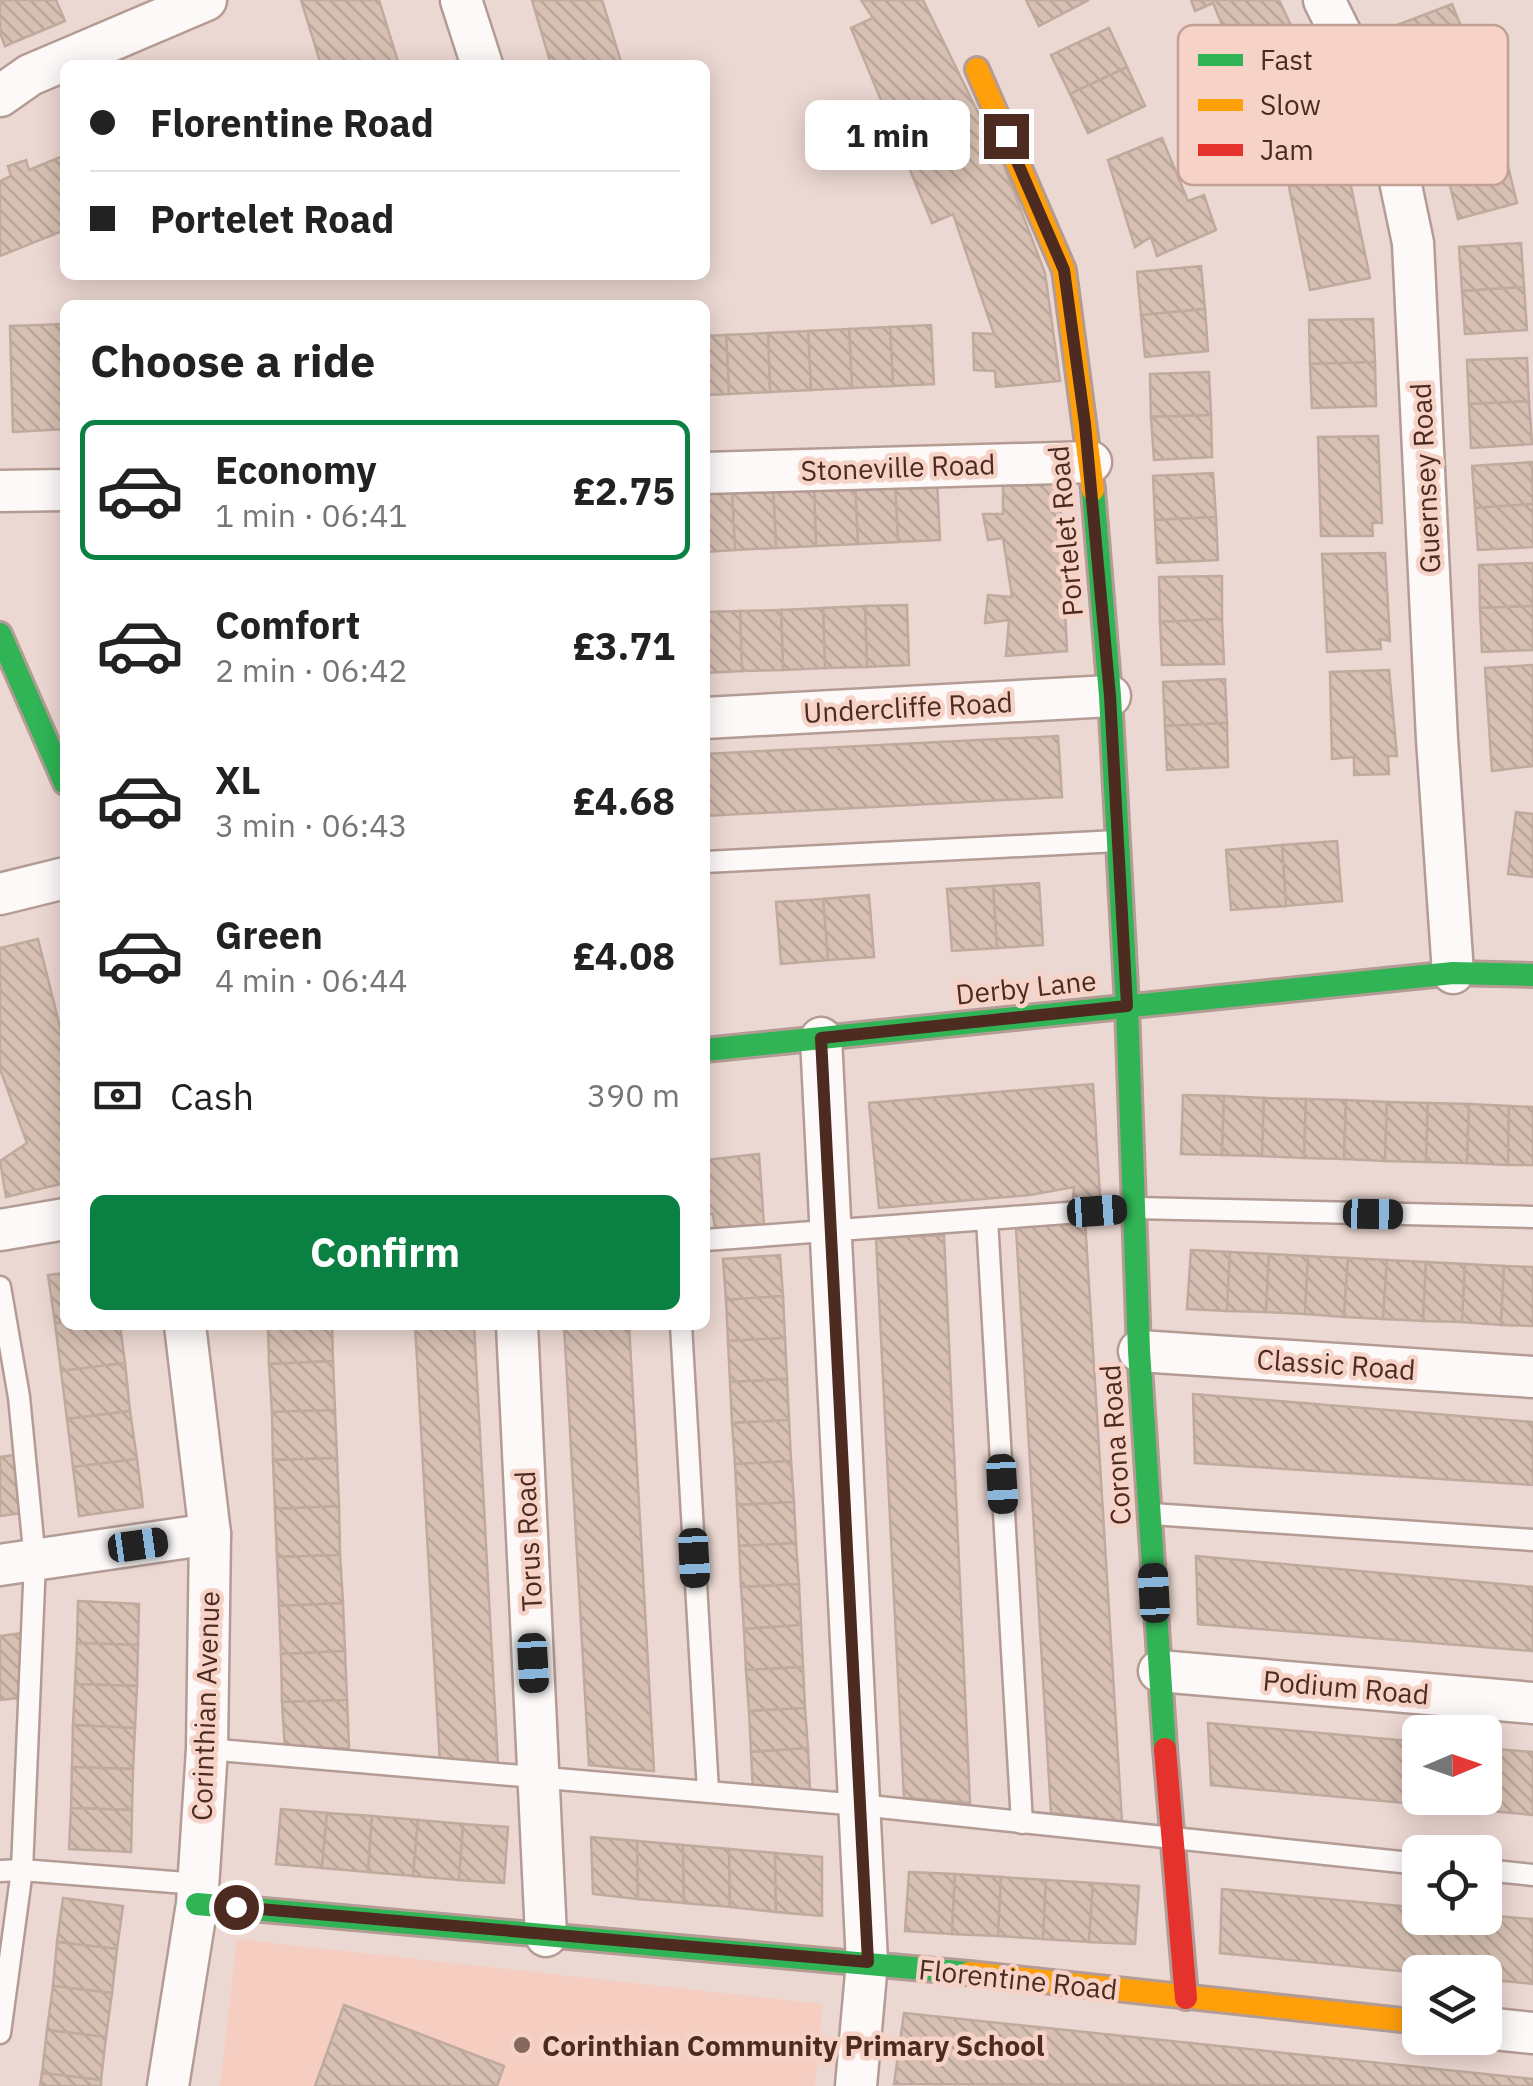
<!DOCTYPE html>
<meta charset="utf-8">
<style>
body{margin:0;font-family:"IBM Plex Sans",sans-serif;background:#f6f6f6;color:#222;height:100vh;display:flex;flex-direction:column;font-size:38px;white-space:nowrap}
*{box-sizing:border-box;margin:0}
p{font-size:32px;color:#767676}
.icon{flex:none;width:55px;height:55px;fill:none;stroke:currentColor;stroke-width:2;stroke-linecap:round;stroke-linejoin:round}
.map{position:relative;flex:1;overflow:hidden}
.sheet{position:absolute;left:60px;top:300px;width:650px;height:1030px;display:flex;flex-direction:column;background:#fff;border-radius:15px;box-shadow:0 5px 25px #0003}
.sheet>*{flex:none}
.top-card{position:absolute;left:60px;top:60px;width:650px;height:220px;border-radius:15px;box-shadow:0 5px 25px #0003;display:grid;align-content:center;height:220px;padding:0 30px;background:#fff}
.needle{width:65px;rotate:88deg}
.fabs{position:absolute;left:1402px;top:1715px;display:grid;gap:20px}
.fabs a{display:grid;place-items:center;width:100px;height:100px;border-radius:15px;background:#fff;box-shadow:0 5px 25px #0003;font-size:50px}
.end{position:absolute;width:45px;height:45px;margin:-22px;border:12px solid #4d2b20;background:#fff;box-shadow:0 0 0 5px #fff}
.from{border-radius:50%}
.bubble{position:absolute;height:70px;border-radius:15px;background:#fff;box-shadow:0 5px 25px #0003;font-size:32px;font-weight:700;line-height:70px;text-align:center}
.car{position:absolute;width:30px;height:60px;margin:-30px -15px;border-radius:12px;box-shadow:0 0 8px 2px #0007;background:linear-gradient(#222 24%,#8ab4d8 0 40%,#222 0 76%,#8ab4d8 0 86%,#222 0)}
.top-card b{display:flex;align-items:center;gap:35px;height:95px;font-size:38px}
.top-card b+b{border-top:2px solid #e0e0e0}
.top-card i{width:25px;height:25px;background:#222}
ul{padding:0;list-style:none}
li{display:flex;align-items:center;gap:30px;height:140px;margin:0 20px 15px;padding:0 10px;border:5px solid transparent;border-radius:15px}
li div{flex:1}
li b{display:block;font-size:38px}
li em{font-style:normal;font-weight:700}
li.active{border-color:#0b8043}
li>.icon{width:90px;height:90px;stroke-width:1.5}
h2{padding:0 30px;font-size:45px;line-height:120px}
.pay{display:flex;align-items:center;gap:25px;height:110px;padding:0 30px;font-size:38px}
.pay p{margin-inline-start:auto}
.action{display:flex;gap:20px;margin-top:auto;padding:20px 30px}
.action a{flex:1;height:115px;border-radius:15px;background:#0b8043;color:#fff;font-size:40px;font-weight:700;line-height:115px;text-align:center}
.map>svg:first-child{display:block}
</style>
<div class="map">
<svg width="1533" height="2086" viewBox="0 0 1533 2086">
<defs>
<pattern id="building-back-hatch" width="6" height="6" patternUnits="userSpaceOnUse" patternTransform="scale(2.5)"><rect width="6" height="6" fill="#d7c0b3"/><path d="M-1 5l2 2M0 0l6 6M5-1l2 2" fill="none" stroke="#baa59a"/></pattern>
</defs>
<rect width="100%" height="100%" fill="#ecd8d2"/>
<path fill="#f6cec1" d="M237,1939L823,2004L815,2086H220Z"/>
<g fill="url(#building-back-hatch)" stroke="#bfaa9d" stroke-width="2.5">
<path d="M0,0H56L65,21L5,46L0,33Z"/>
<path d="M301,0H379L399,65H321Z"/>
<path d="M532,0H602L622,65H551Z"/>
<path d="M861,0H923L1004,166L1045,273L1060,381L996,387L995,371L974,370L973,333L994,334L953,214L932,223L851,28L873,18Z"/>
<path d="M1026,0H1089L1039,26Z"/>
<path d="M1191,0H1279L1296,36L1224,73L1217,47L1232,49L1213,3L1195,11Z"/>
<path d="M1452,4L1468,44L1412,65L1397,25Z"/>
<path d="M1109,28L1127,67L1070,94L1051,55Z"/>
<path d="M1127,67L1145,106L1088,133L1070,94Z"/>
<path d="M1162,138L1188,201L1204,195L1216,230L1157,256L1151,237L1135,247L1108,160Z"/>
<path d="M65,155V230L0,256V181L11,176L8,166L26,160L29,170Z"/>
<path d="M1507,162L1517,203L1458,219L1448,177Z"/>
<path d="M1347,167L1370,278L1310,290L1289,187Z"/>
<path d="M1521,243L1524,287L1462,291L1459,247Z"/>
<path d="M1201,266L1205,309L1141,315L1137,272Z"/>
<path d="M1524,287L1527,330L1465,334L1462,291Z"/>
<path d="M1205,309L1208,351L1145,357L1141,315Z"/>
<path d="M1373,319L1375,362L1310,364L1309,320Z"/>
<path d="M65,324V429L13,432L10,326Z"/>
<path d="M931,325L934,384L893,386L890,327Z"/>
<path d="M890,327L893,386L852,388L849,329Z"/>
<path d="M849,329L852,388L811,390L808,331Z"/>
<path d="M808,331L811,390L770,392L768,333Z"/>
<path d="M768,333L770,392L729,394L726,335Z"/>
<path d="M726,335L729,394L705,395V336Z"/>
<path d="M1527,358L1529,401L1469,404L1467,360Z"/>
<path d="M1375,362L1376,406L1312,408L1310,364Z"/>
<path d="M1209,372L1211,415L1151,417L1150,374Z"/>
<path d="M1529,401L1532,444L1471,448L1469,404Z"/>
<path d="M1211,415L1212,457L1154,460L1151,417Z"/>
<path d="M1378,436L1382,523H1372L1373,536H1321L1318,437Z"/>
<path d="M1532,462L1533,504L1475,508L1472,466Z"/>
<path d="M1213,473L1216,517L1155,520L1153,476Z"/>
<path d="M1059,477L1067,651L1006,656L1009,620L985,623L988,595L1012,597L1003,538L988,540L983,514H1003V480Z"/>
<path d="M937,481L940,540L898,542L895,483Z"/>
<path d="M895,483L898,542L858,544L855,485Z"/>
<path d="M855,485L858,544L816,546L814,487Z"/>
<path d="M814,487L816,546L776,548L773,489Z"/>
<path d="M773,489L776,548L735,550L732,491Z"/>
<path d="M732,491L735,550L705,552V492Z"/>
<path d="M1533,504V547L1478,550L1475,508Z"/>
<path d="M1216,517L1218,560L1157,563L1155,520Z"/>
<path d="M1385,553L1390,641L1380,639L1381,649L1327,652L1322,554Z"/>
<path d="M1533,563V606L1480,608L1479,565Z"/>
<path d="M1222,576V619L1160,622L1159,577Z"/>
<path d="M907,605L909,665L867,667L865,606Z"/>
<path d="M865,606L867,667L825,668L823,608Z"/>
<path d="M1533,606V650L1482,652L1480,608Z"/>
<path d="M823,608L825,668L783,670L781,610Z"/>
<path d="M781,610L783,670L742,671L740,611Z"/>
<path d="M740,611L742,671L705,673V612Z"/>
<path d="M1222,619L1224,664L1162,665L1160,622Z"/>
<path d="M1533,665V766L1492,771L1485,668Z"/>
<path d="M1389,670L1397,756H1388L1389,774L1354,775V757L1332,759L1330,672Z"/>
<path d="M1225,679L1227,723L1165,726L1163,682Z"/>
<path d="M1227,723L1228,767L1167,770L1165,726Z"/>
<path d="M1058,736L1062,797L705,816V754Z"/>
<path d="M1516,812L1533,814V877L1508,874Z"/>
<path d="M1337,841L1342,901L1286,906L1282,845Z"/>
<path d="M1282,845L1286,906L1231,910L1226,850Z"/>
<path d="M1039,883L1043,945L997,948L993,886Z"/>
<path d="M993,886L997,948L952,951L947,889Z"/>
<path d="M869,895L874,957L828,960L823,899Z"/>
<path d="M823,899L828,960L781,964L776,902Z"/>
<path d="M38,939L65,1047V1183L6,1197L0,1161L27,1143L0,1069V948Z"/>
<path d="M1093,1084L1100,1196L1073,1201L1074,1187L1030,1195L879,1208L869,1103Z"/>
<path d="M1183,1095L1224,1096L1222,1155L1181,1154Z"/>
<path d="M1224,1096L1264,1098L1262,1156L1222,1155Z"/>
<path d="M1264,1098L1306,1099L1304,1158L1262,1156Z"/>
<path d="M1306,1099L1346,1100L1344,1159L1304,1158Z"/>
<path d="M1346,1100L1387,1102L1385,1161L1344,1159Z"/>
<path d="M1387,1102L1428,1103L1426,1162L1385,1161Z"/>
<path d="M1428,1103L1469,1104L1467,1163L1426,1162Z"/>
<path d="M1469,1104L1509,1106L1508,1165L1467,1163Z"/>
<path d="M1509,1106L1533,1107V1165H1508Z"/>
<path d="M759,1154L764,1225L715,1231L713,1214L705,1215V1160Z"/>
<path d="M1085,1220L1122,1822L1051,1813L1016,1228Z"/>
<path d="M944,1235L970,1803L904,1798L876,1238Z"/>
<path d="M1191,1250L1230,1252L1227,1311L1187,1309Z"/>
<path d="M1230,1252L1269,1254L1266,1312L1227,1311Z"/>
<path d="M1269,1254L1308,1256L1305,1314L1266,1312Z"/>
<path d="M780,1255L783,1296L726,1300L723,1259Z"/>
<path d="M1308,1256L1348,1258L1344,1317L1305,1314Z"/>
<path d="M1348,1258L1387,1260L1383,1319L1344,1317Z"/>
<path d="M1387,1260L1426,1262L1423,1321L1383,1319Z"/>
<path d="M1426,1262L1465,1264L1462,1322L1423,1321Z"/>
<path d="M1465,1264L1504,1266L1501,1325L1462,1322Z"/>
<path d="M1504,1266L1533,1267V1326L1501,1325Z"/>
<path d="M65,1273V1322L55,1323L48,1275Z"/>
<path d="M783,1296L785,1338L728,1341L726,1300Z"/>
<path d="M65,1322V1325H120L125,1363L61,1371L55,1323Z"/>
<path d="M268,1325H332L333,1361L269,1364Z"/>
<path d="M415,1325H474L498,1765L440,1762Z"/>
<path d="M564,1325H629L654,1771L589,1765Z"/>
<path d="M785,1338L787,1379L730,1382L728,1341Z"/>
<path d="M333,1361L335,1410L272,1412L269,1364Z"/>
<path d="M125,1363L130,1411L67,1419L61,1371Z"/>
<path d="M787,1379L789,1420L732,1423L730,1382Z"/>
<path d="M1193,1394L1533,1422V1485L1195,1463Z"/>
<path d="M335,1410L337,1458L273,1460L272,1412Z"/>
<path d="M130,1411L137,1459L73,1467L67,1419Z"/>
<path d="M789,1420L791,1461L735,1464L732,1423Z"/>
<path d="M15,1455L23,1513L0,1516V1457Z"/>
<path d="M337,1458L339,1506L275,1509L273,1460Z"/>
<path d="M137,1459L143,1507L79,1516L73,1467Z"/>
<path d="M791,1461L794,1502L737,1505L735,1464Z"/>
<path d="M794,1502L796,1543L739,1546L737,1505Z"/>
<path d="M339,1506L340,1555L277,1557L275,1509Z"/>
<path d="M796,1543L799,1584L741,1587L739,1546Z"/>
<path d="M340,1555L343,1603L279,1606L277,1557Z"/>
<path d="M1196,1556L1533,1587V1651L1198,1624Z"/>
<path d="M799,1584L801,1625L744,1629L741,1587Z"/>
<path d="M78,1601L139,1604L138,1645L77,1643Z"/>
<path d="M343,1603L345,1651L281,1654L279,1606Z"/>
<path d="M801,1625L803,1667L746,1670L744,1629Z"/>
<path d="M22,1633L18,1698L0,1700V1636Z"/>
<path d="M77,1643L138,1645L137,1686L75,1684Z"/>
<path d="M345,1651L347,1700L282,1702L281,1654Z"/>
<path d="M803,1667L805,1708L749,1711L746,1670Z"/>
<path d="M75,1684L137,1686L135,1728L73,1725Z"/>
<path d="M347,1700L349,1748L285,1750L282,1702Z"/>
<path d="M805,1708L808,1748L751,1752L749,1711Z"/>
<path d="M1208,1723L1420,1742V1798H1485V1748L1533,1752V1815L1211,1785Z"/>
<path d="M73,1725L135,1728L133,1769L72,1767Z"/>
<path d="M808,1748L810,1790L753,1793L751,1752Z"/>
<path d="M72,1767L133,1769L132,1810L71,1808Z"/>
<path d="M71,1808L132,1810L131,1852L69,1849Z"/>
<path d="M281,1809L327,1813L322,1868L276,1864Z"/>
<path d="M327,1813L372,1816L368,1872L322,1868Z"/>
<path d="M372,1816L418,1820L413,1876L368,1872Z"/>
<path d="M418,1820L463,1824L459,1880L413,1876Z"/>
<path d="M463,1824L508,1827L504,1883L459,1880Z"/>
<path d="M591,1837L637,1841L638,1899L593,1894Z"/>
<path d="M637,1841L683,1845L684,1903L638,1899Z"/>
<path d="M683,1845L729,1849L730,1907L684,1903Z"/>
<path d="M729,1849L775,1853L776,1912L730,1907Z"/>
<path d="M775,1853L822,1857V1916L776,1912Z"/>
<path d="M909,1872L955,1874L952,1934L905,1931Z"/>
<path d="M955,1874L1001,1877L998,1936L952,1934Z"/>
<path d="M1001,1877L1046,1880L1043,1939L998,1936Z"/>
<path d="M1046,1880L1093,1883L1089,1942L1043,1939Z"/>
<path d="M1093,1883L1139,1886L1135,1944L1089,1942Z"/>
<path d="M1222,1889L1420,1908V1918H1485V1915L1533,1919V1984L1485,1979V1972L1420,1973L1220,1953Z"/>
<path d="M63,1898L123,1906L117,1949L57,1942Z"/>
<path d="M57,1942L117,1949L112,1993L53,1986Z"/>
<path d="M53,1986L112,1993L106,2037L47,2030Z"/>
<path d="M344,2005L504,2066L497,2086H315Z"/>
<path d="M904,2013L1533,2079V2086L894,2084Z"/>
<path d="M47,2030L106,2037L101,2080L42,2073Z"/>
<path d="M42,2073L101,2080V2086H40Z"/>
</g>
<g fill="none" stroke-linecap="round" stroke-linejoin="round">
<g stroke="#b49c95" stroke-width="25">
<g id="lane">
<path d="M705,862L1117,841"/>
<path d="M987,1219L1022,1823"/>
<path d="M705,1240L1134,1208L1533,1217"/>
<path d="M0,1287L19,1397L35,1561L22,1870L0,2033"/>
<path d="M681,1325L708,1791"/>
<path d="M1152,1514L1533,1540"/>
<path d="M207,1749L860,1805L1420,1864"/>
<path d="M1485,1870L1533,1875"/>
<path d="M0,1871L22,1870L198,1884"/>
</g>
</g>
<g stroke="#b49c95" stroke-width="45">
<g id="street">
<path d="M461,0L482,65"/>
<path d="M1324,0L1390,133L1413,243L1437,739L1453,973"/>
<path d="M0,96L30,75L206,0"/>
<path d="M705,473L1091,462"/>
<path d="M0,491L65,490"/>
<path d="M705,718L1110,696"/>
<path d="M0,894L65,878"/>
<path d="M821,1038L867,1962L856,2086"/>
<path d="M0,1230L65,1219"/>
<path d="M517,1325L546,1936"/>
<path d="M1139,1351L1533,1377"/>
<path d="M0,1565L210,1534"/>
<path d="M1159,1671L1533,1703"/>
<path d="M1485,2028L1533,2033"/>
<path d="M168,2086L197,1904L207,1749L210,1534L185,1325"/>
</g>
</g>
<g stroke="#b49c95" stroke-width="28">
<g id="fast">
<path d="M1093,490L1110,696L1127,1006L1139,1351L1165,1749"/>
<path d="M0,634L65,783"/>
<path d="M705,1050L1453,973L1533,975"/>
<path d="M197,1904L969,1973"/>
</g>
</g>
<g stroke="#b49c95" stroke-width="28">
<g id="slow">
<path d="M977,69L1064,270L1093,490"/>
<path d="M969,1973L1420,2022"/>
</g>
</g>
<g stroke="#b49c95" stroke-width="28">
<path id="jam" d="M1165,1749L1186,1998"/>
</g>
<use href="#lane" stroke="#fcf9f8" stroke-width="20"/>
<use href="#street" stroke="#fcf9f8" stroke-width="40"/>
<use href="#fast" stroke="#30b455" stroke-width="22"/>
<use href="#slow" stroke="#ff9f0a" stroke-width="22"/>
<use href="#jam" stroke="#e5322d" stroke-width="22"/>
</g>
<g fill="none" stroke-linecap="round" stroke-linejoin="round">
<path stroke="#4d2b20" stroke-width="12" d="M236,1907L868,1962L821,1038L1127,1006L1110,696L1085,424L1064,270L1006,136"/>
</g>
<circle fill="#85685e" stroke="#f6d2c7" stroke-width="4" cx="522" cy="2045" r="10"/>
<g text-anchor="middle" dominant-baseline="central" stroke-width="9" stroke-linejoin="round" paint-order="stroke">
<g font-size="28" fill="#4d2b20" stroke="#f6d2c7">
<text transform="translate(898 467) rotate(-2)">Stoneville Road</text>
<text transform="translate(1425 478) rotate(-93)">Guernsey Road</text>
<text transform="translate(1065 531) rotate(-95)">Portelet Road</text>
<text transform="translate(908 707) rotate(-3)">Undercliffe Road</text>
<text transform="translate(1026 987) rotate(-6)">Derby Lane</text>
<text transform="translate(1336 1364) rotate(4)">Classic Road</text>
<text transform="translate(1115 1445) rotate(-94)">Corona Road</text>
<text transform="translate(528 1541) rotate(-93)">Torus Road</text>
<text transform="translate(1346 1687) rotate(5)">Podium Road</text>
<text transform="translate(205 1706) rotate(-88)">Corinthian Avenue</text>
<text transform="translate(1018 1979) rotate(6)">Florentine Road</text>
</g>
<g font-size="28" font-weight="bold" fill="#4d2b20" stroke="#f6d2c7" text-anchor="start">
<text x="542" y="2045">Corinthian Community Primary School</text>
</g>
</g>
<rect x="1178" y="25" width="330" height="160" rx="15" fill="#f6d2c7" stroke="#c3a095" stroke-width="2.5"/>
<rect x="1198" y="54" width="45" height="12" fill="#30b455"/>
<rect x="1198" y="99" width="45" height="12" fill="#ff9f0a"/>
<rect x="1198" y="144" width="45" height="12" fill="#e5322d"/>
<g font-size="28" fill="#4d2b20">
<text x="1260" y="70">Fast</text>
<text x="1260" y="115">Slow</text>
<text x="1260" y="160">Jam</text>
</g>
</svg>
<div class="fabs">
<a><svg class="needle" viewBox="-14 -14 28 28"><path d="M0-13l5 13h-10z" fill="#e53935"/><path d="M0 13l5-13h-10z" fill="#767676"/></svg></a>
<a><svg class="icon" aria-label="locate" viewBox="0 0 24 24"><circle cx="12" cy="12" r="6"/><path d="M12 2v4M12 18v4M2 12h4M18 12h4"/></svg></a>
<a><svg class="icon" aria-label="layers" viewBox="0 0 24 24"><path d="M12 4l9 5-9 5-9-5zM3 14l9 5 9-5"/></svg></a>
</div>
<i class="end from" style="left:236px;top:1907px"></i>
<i class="end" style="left:1006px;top:136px"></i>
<div class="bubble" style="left:805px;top:100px;width:165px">1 min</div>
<i class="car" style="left:1097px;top:1211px;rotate:86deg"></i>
<i class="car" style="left:1373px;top:1214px;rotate:91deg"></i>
<i class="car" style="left:1002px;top:1484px;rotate:177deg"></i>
<i class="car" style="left:138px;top:1545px;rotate:82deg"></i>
<i class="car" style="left:694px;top:1558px;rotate:177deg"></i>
<i class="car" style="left:1154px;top:1593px;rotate:357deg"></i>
<i class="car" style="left:533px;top:1663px;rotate:177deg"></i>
<div class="top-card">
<b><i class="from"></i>Florentine Road</b>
<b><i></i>Portelet Road</b>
</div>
<section class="sheet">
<h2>Choose a ride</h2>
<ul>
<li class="active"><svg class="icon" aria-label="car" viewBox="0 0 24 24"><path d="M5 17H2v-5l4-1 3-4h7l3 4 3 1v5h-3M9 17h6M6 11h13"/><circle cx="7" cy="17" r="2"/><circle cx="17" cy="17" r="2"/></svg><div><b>Economy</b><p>1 min · 06:41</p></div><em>£2.75</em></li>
<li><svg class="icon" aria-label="car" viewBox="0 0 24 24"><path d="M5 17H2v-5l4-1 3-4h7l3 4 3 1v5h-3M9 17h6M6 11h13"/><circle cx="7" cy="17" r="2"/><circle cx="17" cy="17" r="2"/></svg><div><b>Comfort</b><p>2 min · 06:42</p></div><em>£3.71</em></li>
<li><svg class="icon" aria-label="car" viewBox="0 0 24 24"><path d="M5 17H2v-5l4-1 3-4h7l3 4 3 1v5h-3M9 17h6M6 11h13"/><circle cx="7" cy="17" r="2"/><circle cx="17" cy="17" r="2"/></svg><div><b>XL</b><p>3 min · 06:43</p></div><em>£4.68</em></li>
<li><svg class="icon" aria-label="car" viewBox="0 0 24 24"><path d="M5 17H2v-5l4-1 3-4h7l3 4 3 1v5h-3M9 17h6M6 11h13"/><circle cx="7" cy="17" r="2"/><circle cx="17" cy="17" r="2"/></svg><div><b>Green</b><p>4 min · 06:44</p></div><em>£4.08</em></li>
</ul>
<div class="pay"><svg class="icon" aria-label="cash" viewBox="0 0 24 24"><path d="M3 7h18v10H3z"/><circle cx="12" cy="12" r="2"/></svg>Cash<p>390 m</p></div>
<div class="action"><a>Confirm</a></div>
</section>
</div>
